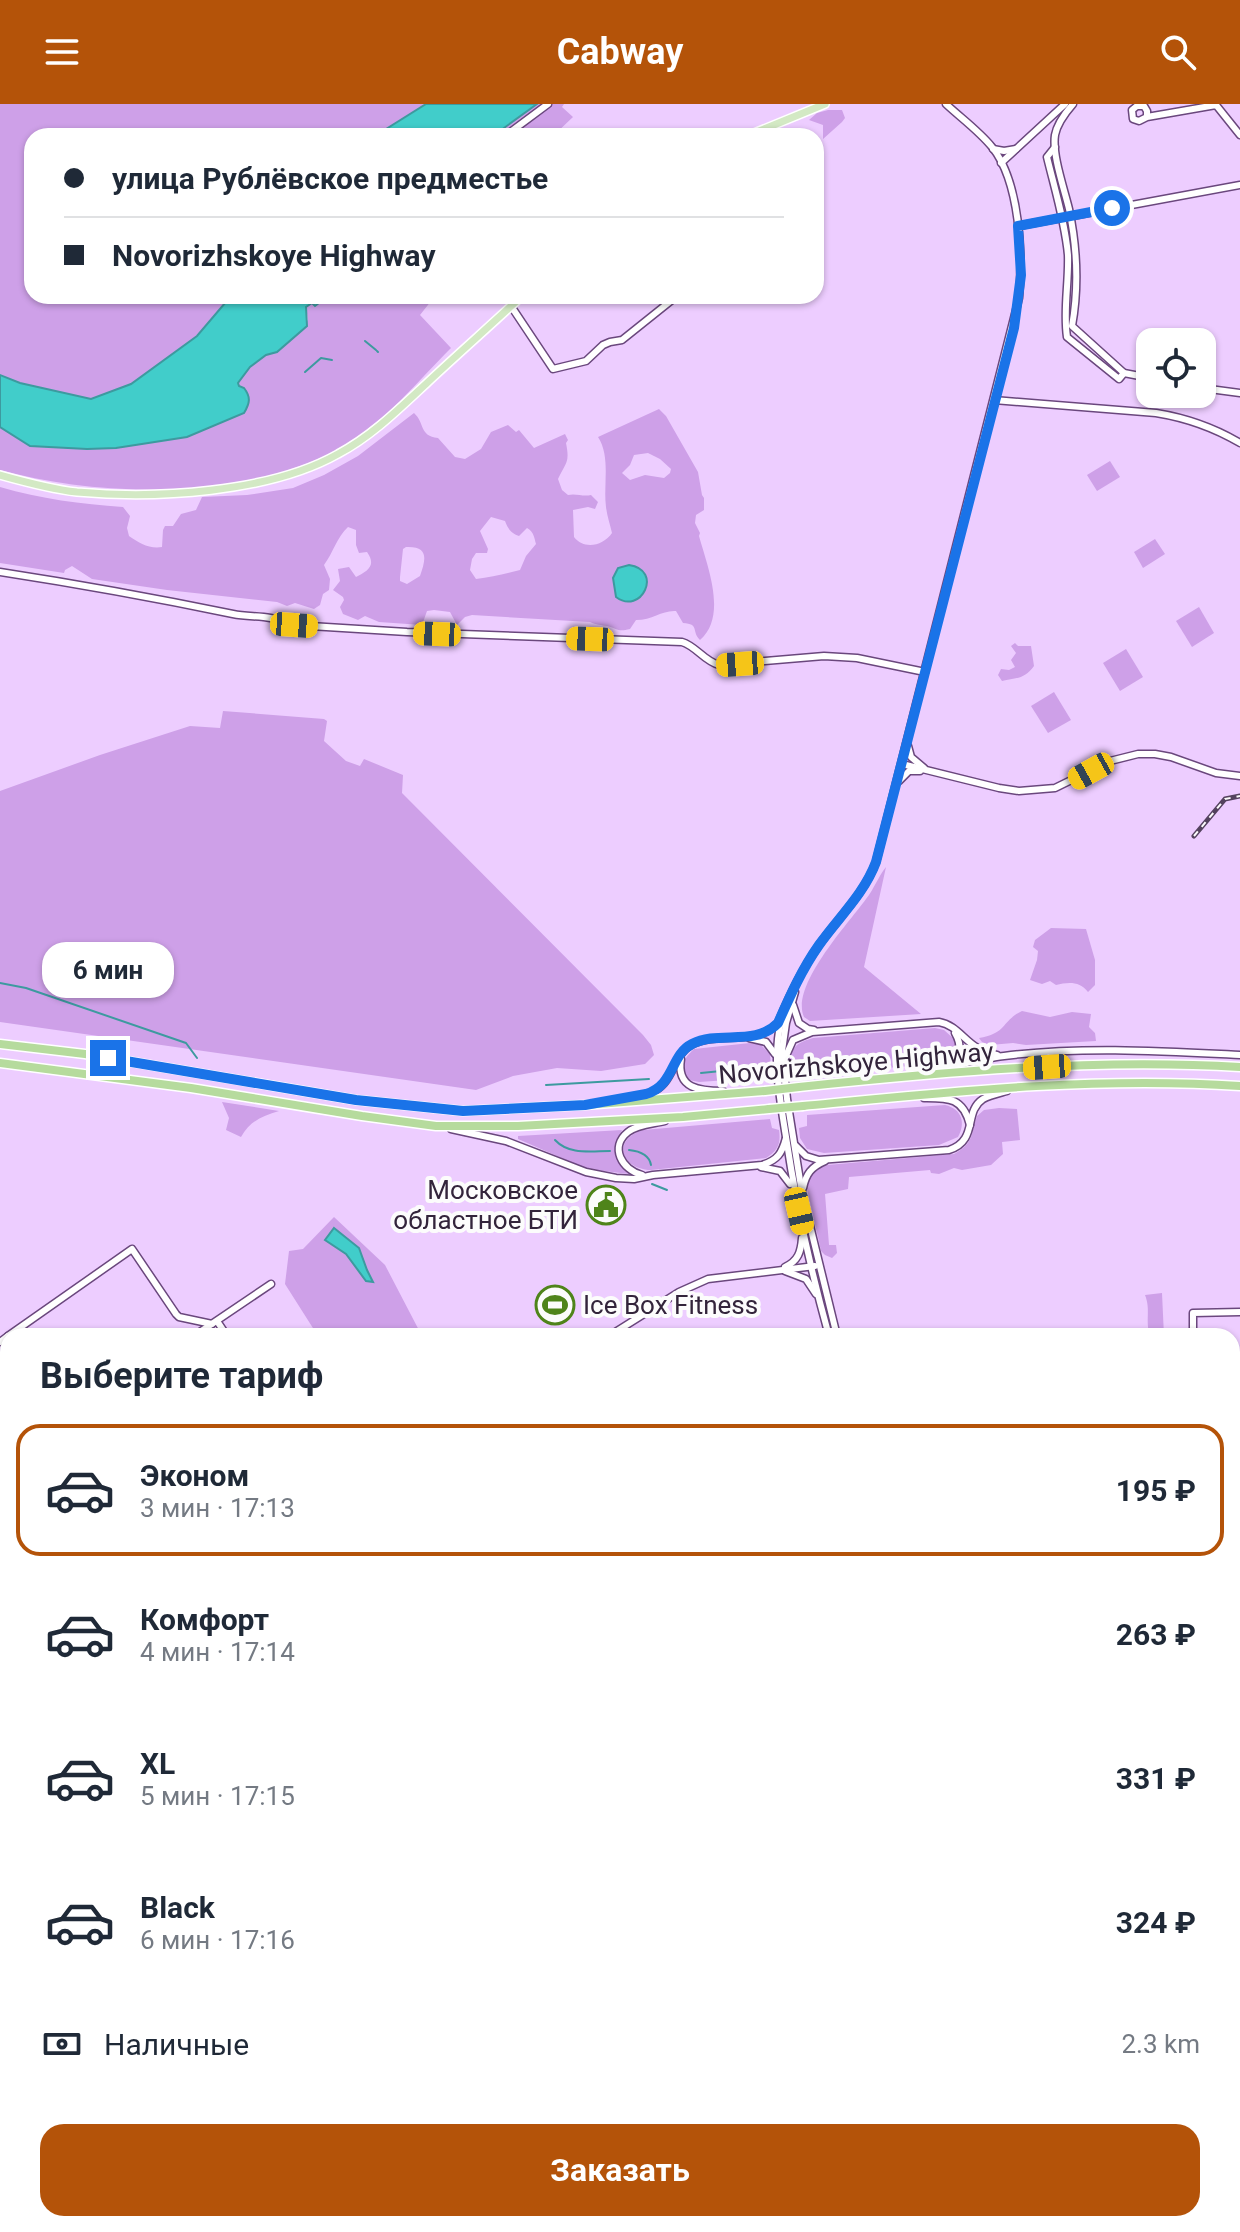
<!DOCTYPE html>
<html lang="ru">
<meta charset="utf-8">
<style>
body{margin:0;font-family:Roboto,sans-serif;background:#f2f2f3;color:#1f2937;height:100vh;display:flex;flex-direction:column;font-size:30px;white-space:nowrap}
*{box-sizing:border-box;margin:0}
p{font-size:26px;color:#747a83}
.icon{flex:none;width:44px;height:44px;fill:none;stroke:currentColor;stroke-width:2;stroke-linecap:round;stroke-linejoin:round}
.map{position:relative;flex:1;overflow:hidden}
.details{position:absolute;left:0px;top:1224px;width:1240px;height:904px;display:flex;flex-direction:column;background:#fff;border-radius:24px 24px 0 0;box-shadow:0 2px 6px #0004}
.details>*{flex:none}
.guide{position:absolute;left:24px;top:24px;width:800px;height:176px;border-radius:24px;box-shadow:0 2px 6px #0004;display:grid;align-content:center;height:176px;padding:0 40px;background:#fff}
.tools{position:absolute;left:1136px;top:224px;display:grid;gap:16px}
.tools a{display:grid;place-items:center;width:80px;height:80px;border-radius:16px;background:#fff;box-shadow:0 2px 6px #0004;font-size:40px}
.end{position:absolute;width:36px;height:36px;margin:-18px;border:10px solid #1a73e8;background:#fff;box-shadow:0 0 0 4px #fff}
.from{border-radius:50%}
.bubble{position:absolute;height:56px;border-radius:24px;background:#fff;box-shadow:0 2px 6px #0004;font-size:26px;font-weight:700;line-height:56px;text-align:center}
.car{position:absolute;width:24px;height:48px;margin:-24px -12px;border-radius:10px;box-shadow:0 0 6px 2px #0007;background:linear-gradient(#f5c518 24%,#345 0 40%,#f5c518 0 76%,#345 0 86%,#f5c518 0)}
.guide b{display:flex;align-items:center;gap:28px;height:76px;font-size:30px}
.guide b+b{border-top:2px solid #e0e1e3}
.guide i{width:20px;height:20px;background:#1f2937}
ul{padding:0;list-style:none}
li{display:flex;align-items:center;gap:24px;height:132px;margin:0 16px 12px;padding:0 24px;border:4px solid transparent;border-radius:24px}
li div{flex:1}
li b{display:block;font-size:30px}
li em{font-style:normal;font-weight:700}
li.on{border-color:#b45309}
li>.icon{width:72px;height:72px;stroke-width:1.5}
h2{padding:0 40px;font-size:36px;line-height:96px}
.pay{display:flex;align-items:center;gap:20px;height:88px;padding:0 40px;font-size:30px}
.pay p{margin-inline-start:auto}
.cta{display:flex;gap:16px;margin-top:auto;padding:16px 40px}
.cta a{flex:1;height:92px;border-radius:24px;background:#b45309;color:#fff;font-size:32px;font-weight:700;line-height:92px;text-align:center}
header{display:flex;justify-content:space-between;align-items:center;height:104px;padding:0 40px;background:#b45309;color:#fff;font-size:36px;font-weight:700}
.map>svg:first-child{display:block}
</style>
<header><svg class="icon" aria-label="menu" viewBox="0 0 24 24"><path d="M4 6h16M4 12h16M4 18h16"/></svg>Cabway<svg class="icon" aria-label="search" viewBox="0 0 24 24"><circle cx="10" cy="10" r="6"/><path d="M15 15l6 6"/></svg></header>
<div class="map">
<svg width="1240" height="2128" viewBox="0 0 1240 2128">
<rect width="100%" height="100%" fill="#edcdff"/>
<g fill="#cea0e8" fill-rule="evenodd">
<path d="M0,0H426L375,32H32V192H231L197,232L131,280L91,295L20,279L0,271Z"/>
<path d="M537,0H564L562,3L573,13L553,32H493Z"/>
<path d="M828,6H842L845,14L842,18L823,35V21L809,16L817,9Z"/>
<path d="M323,192H435L420,211L451,244C418,277 385,318 344,342C250,397 102,394 0,366V323L30,342L116,344L187,333L244,309L238,279L250,263L266,251L277,248L308,216L306,203L312,199L316,202Z"/>
<path d="M659,305L666,312L698,368L702,391L704,394V406L696,411L695,419L700,429L699,432C707,461 728,512 700,536C691,527 700,520 683,519L676,507C662,506 653,516 636,516L630,525C618,528 618,525 607,522C602,521 596,521 590,518L472,511L465,513L457,521L450,508L434,506L427,507L422,521L379,518L365,512L358,516L343,510L340,503L344,496L343,493L333,486L340,477L338,465L349,463L356,473C367,467 377,462 367,448L359,449L356,441V426L348,423C337,433 333,449 324,461L330,475L329,486L323,490L320,501L314,505L295,499L287,502L277,498L167,486L92,475L72,462L65,466L64,469L0,459V383C41,395 81,400 123,403L130,412L127,424L129,432C139,439 149,445 162,443L163,426L165,422H173L181,410L196,406L202,393L247,391L293,384L324,371L358,352L414,309C425,319 419,332 438,334L455,353L465,355L481,345L491,328L508,321L516,328L519,326L534,344L565,330L568,336L566,339C570,359 566,358 558,375L562,386L568,391C576,389 583,393 591,391L598,398L595,405L588,403L573,406L574,433C584,446 603,442 612,429C610,420 607,412 606,403C603,381 611,353 598,333ZM648,349L660,355L671,365L670,369L664,374L645,371L630,376L622,369L630,361L634,351ZM491,413L505,417C508,425 511,429 519,432L527,424C534,428 534,433 536,440L526,452L520,466C505,470 491,473 476,475L470,466L472,455L476,449H487L488,445L480,427ZM406,443C429,442 426,455 420,472L407,480L400,477V473L403,445Z"/>
<path d="M1110,357L1120,373L1097,387L1087,371Z"/>
<path d="M1155,435L1165,450L1143,464L1134,448Z"/>
<path d="M1199,503L1214,529L1192,543L1176,517Z"/>
<path d="M1015,539L1018,542H1031L1034,562C1025,575 1016,574 1002,577L998,571L1001,565L1009,566L1015,563L1011,556L1016,549L1011,542Z"/>
<path d="M1126,545L1143,573L1120,587L1103,559Z"/>
<path d="M1054,588L1071,616L1048,629L1031,602Z"/>
<path d="M223,607L324,615L327,617L324,637L346,657L360,662L364,655L403,671L402,689L643,931L651,941L654,951L645,960L601,967L557,964L513,972L476,986L0,918V687L100,651L190,622L220,624Z"/>
<path d="M886,763L864,863L921,910L810,917L804,913C790,882 848,820 866,795C874,785 878,773 886,763Z"/>
<path d="M1051,824L1086,825L1095,856V881L1088,888C1080,877 1068,878 1056,881L1050,877L1042,880L1030,876L1037,856L1038,847L1033,843L1035,836Z"/>
<path d="M1022,907L1050,913L1072,908L1091,910L1089,923L1095,929L1096,937L1026,941L1013,939L990,941L982,938L979,934C1008,929 1001,917 1022,907Z"/>
<path d="M935,924L944,926L954,935C957,945 954,953 946,959L803,971L801,968H790C790,946 792,940 813,934Z"/>
<path d="M750,939L760,940L770,950L772,973L699,978L689,976C679,963 683,955 694,945Z"/>
<path d="M222,998L279,1007C262,1012 250,1017 241,1033L226,1026L229,1014Z"/>
<path d="M945,1001C962,1005 966,1019 958,1033L939,1041L824,1049L807,1045L800,1034L799,1024L807,1022V1011Z"/>
<path d="M999,1004L1017,1005L1020,1036L1002,1038L1003,1050L991,1061L962,1066L954,1064L939,1070L931,1069L930,1066L849,1073L848,1085L825,1090L829,1141H836L837,1149L832,1154L825,1151L821,1147L806,1080C811,1069 815,1064 827,1061L954,1050C974,1039 971,1030 977,1012L984,1006Z"/>
<path d="M770,1015L772,1024L779,1026C781,1039 778,1047 766,1054L651,1066C621,1065 611,1036 643,1026Z"/>
<path d="M622,1026C613,1044 612,1056 629,1070L587,1065L518,1035V1032Z"/>
<path d="M334,1113L385,1161L422,1232H318L285,1180L289,1147L303,1145ZM341,1131C360,1142 363,1160 373,1177H366L346,1150L340,1146Z"/>
<path d="M1162,1189L1164,1232H1150C1145,1216 1151,1206 1145,1191Z"/>
<path d="M0,1369L8,1377V1432L0,1438Z"/>
<path d="M0,1577L8,1587V2120H231L230,2128H0Z"/>
</g>
<g fill="#41cdca" stroke="#3d9a9f" stroke-width="2">
<path d="M426,0H537L493,32H375Z"/>
<path d="M231,192H323L320,198L315,202L312,199L306,203L307,222L277,248L266,251L250,263L238,279L239,282L244,284C251,293 250,299 244,309L187,333L116,344L87,345L30,342L0,323V271L20,279L91,295L131,280L197,232Z"/>
<path d="M629,461C664,466 641,512 616,493L613,474L618,464Z"/>
<path d="M334,1124L359,1144L367,1166L373,1178L366,1177L346,1150L325,1136Z"/>
</g>
<g fill="none" stroke-linecap="round" stroke-linejoin="round">
<g stroke="#3d9a9f" stroke-width="2">
<path d="M365,237L376,246"/>
<path d="M377,247L378,248"/>
<path d="M305,268L321,254L332,256"/>
<path d="M0,879L26,884L186,939L197,954"/>
<path d="M701,969L771,962"/>
<path d="M546,981L649,975"/>
<path d="M555,1036C569,1051 590,1047 610,1047"/>
<path d="M629,1046C639,1047 649,1050 651,1061"/>
<path d="M652,1080L667,1086"/>
<path d="M0,1636L8,1648"/>
</g>
<g stroke="#6a477d" stroke-width="9">
<g id="minor">
<path d="M1073,0C1066,8 1057,20 1055,31C1052,51 1064,84 1069,105C1077,143 1079,183 1072,222L1124,269L1150,274"/>
<path d="M1147,13V7L1144,2H1137L1132,6L1133,15L1139,17L1147,13L1216,1L1240,31"/>
<path d="M505,32L548,0"/>
<path d="M1055,43L1047,53C1055,86 1065,118 1068,151C1069,179 1063,206 1067,233L1119,275L1124,269"/>
<path d="M993,45L1004,47L1016,45"/>
<path d="M1001,59L1065,0"/>
<path d="M1018,122L1240,81"/>
<path d="M511,202L553,265L586,257L603,241L610,238L622,236L677,192"/>
<path d="M1202,284L1240,289"/>
<path d="M994,296L1156,309C1187,314 1213,323 1240,339"/>
<path d="M0,468C78,480 155,494 233,510C252,514 270,510 287,520"/>
<path d="M294,521L407,528L682,538C696,542 704,557 719,561L824,552L857,554L925,568"/>
<path d="M908,642L911,653L924,664"/>
<path d="M902,660L999,684L1019,687L1055,684L1110,657L1138,650H1155L1171,653L1216,669L1240,672"/>
<path d="M899,677L909,667H920"/>
<path d="M795,888L786,919L782,947L787,995L802,1089L837,1232"/>
<path d="M793,901L799,919L808,925L814,926"/>
<path d="M781,917C772,955 780,995 786,1033C796,1100 811,1167 829,1232"/>
<path d="M749,934L766,938L775,950"/>
<path d="M785,954L793,936L812,928L939,918C962,922 966,946 997,951"/>
<path d="M681,955C676,985 700,987 723,987"/>
<path d="M950,961C961,952 962,941 955,929"/>
<path d="M931,967C956,962 979,955 1004,952C1082,942 1162,947 1240,951"/>
<path d="M924,994C948,994 963,993 970,1021"/>
<path d="M620,995C632,993 646,993 656,986C675,975 674,947 695,939C721,928 756,942 778,919C789,892 802,865 819,841C839,813 864,790 876,758L1019,194C1023,151 1020,78 992,43C979,27 961,14 946,0"/>
<path d="M451,1025L506,1037L586,1068L616,1074L634,1075L653,1071L762,1061C778,1056 782,1049 786,1034"/>
<path d="M796,1042L806,1052L819,1056L949,1046C979,1036 963,1008 983,995C990,991 1000,989 1007,987"/>
<path d="M761,1063L780,1067L790,1080"/>
<path d="M642,1071C622,1066 609,1043 628,1028C637,1021 653,1020 665,1017"/>
<path d="M803,1084C806,1070 811,1063 825,1057"/>
<path d="M785,1163C798,1157 801,1148 802,1134"/>
<path d="M785,1167L806,1175L816,1190"/>
<path d="M217,1217L227,1232"/>
<path d="M8,1232L132,1145L176,1210L179,1213L212,1220"/>
<path d="M194,1232L271,1180"/>
<path d="M609,1232L679,1188L708,1175L815,1162"/>
<path d="M1193,1232V1209L1240,1208"/>
<path d="M0,1238L8,1232"/>
<path d="M0,1352L8,1346"/>
<path d="M0,1364L8,1373"/>
<path d="M1232,1540L1240,1536"/>
<path d="M1232,1578L1240,1572"/>
<path d="M1232,1655L1240,1663"/>
<path d="M1232,1774L1240,1765"/>
<path d="M1232,1906L1240,1909"/>
<path d="M1232,2119L1240,2116"/>
<path d="M921,2120L924,2128"/>
<path d="M1000,2120L1004,2128"/>
<path d="M1122,2120L1125,2128"/>
<path d="M1212,2120H1228"/>
<path d="M417,2128V2120"/>
<path d="M617,2128L618,2120"/>
</g>
</g>
<g stroke="#fff" stroke-width="10">
<g id="major">
<path d="M747,32L825,0"/>
<path d="M0,371C25,378 51,385 77,388C155,395 269,389 338,350C372,332 400,304 428,278C459,249 491,221 522,192"/>
</g>
</g>
<g stroke="#fff" stroke-width="11">
<g id="highway">
<path d="M0,940L85,950L356,996L463,1007L585,1001L765,987"/>
<path d="M0,959L191,984L362,1012L436,1022H518L683,1013L769,1005"/>
<path d="M799,983C944,968 1093,954 1240,963"/>
<path d="M803,1002C948,988 1094,972 1240,982"/>
</g>
</g>
<use href="#minor" stroke="#fff" stroke-width="6"/>
<use href="#major" stroke="#d3e9c4" stroke-width="7"/>
<use href="#highway" stroke="#b6db9d" stroke-width="8"/>
<g stroke="#54425e" stroke-width="5">
<path id="rail" d="M1194,732L1225,695L1240,692"/>
</g>
<use href="#rail" stroke="#fcfcfc" stroke-width="2" stroke-dasharray="6" stroke-linecap="butt"/>
<g stroke="#fff" stroke-width="11" stroke-linecap="butt">
<g id="highway-bridge">
<path d="M765,987L799,983"/>
<path d="M769,1005L803,1002"/>
</g>
</g>
<use href="#highway-bridge" stroke="#b6db9d" stroke-width="8"/>
</g>
<g fill="none" stroke-linecap="round" stroke-linejoin="round">
<path stroke="#1a73e8" stroke-width="10" d="M108,954L356,996L463,1007L585,1001L646,990C675,981 670,951 692,940C719,926 755,943 778,919C790,892 802,865 819,841C839,813 864,790 876,758L1014,224L1021,171L1018,122L1112,104"/>
</g>
<defs>
<g id="civic-ring" transform="scale(2)"><circle r="9.5" fill="#fcfcfc" stroke="#4f841a" stroke-width="1.5"/><path d="M-.6-6.5H3V-4.5H.6V-3L4-1V1h2V6H-6V1h2V-1L-.6-3ZM-1.2 2.5V6h2.4V2.5Z" fill="#4f841a"/></g>
<g id="stadium-ring" transform="scale(2)"><circle r="9.5" fill="#fcfcfc" stroke="#4f841a" stroke-width="1.5"/><path d="M0-5a6.5 5 0 1 0 0 10a6.5 5 0 1 0 0-10ZM-3.5-1.8h7v3.6h-7Z" fill="#4f841a"/></g>
</defs>
<g fill-rule="evenodd">
<use href="#civic-ring" x="606" y="1101"/>
<use href="#stadium-ring" x="555" y="1201"/>
</g>
<g text-anchor="middle" dominant-baseline="central" stroke-width="8" stroke-linejoin="round" paint-order="stroke">
<g font-size="26" fill="#33243b" stroke="#fcfcfc">
<text transform="translate(856 959) rotate(-5)">Novorizhskoye Highway</text>
</g>
<g font-size="26" fill="#33243b" stroke="#fcfcfc" text-anchor="end">
<text x="578" y="1086">Московское<tspan x="578" dy="30">областное БТИ</tspan></text>
<text x="583" y="1201" text-anchor="start">Ice Box Fitness</text>
</g>
</g>
</svg>
<div class="tools">
<a><svg class="icon" aria-label="locate" viewBox="0 0 24 24"><circle cx="12" cy="12" r="6"/><path d="M12 2v4M12 18v4M2 12h4M18 12h4"/></svg></a>
</div>
<i class="end from" style="left:1112px;top:104px"></i>
<i class="end" style="left:108px;top:954px"></i>
<div class="bubble" style="left:42px;top:838px;width:132px">6 мин</div>
<i class="car" style="left:294px;top:521px;rotate:94deg"></i>
<i class="car" style="left:437px;top:530px;rotate:272deg"></i>
<i class="car" style="left:590px;top:535px;rotate:272deg"></i>
<i class="car" style="left:740px;top:560px;rotate:266deg"></i>
<i class="car" style="left:1091px;top:667px;rotate:241deg"></i>
<i class="car" style="left:1047px;top:963px;rotate:266deg"></i>
<i class="car" style="left:799px;top:1107px;rotate:167deg"></i>
<div class="guide">
<b><i class="from"></i>улица Рублёвское предместье</b>
<b><i></i>Novorizhskoye Highway</b>
</div>
<section class="details">
<h2>Выберите тариф</h2>
<ul>
<li class="on"><svg class="icon" aria-label="car" viewBox="0 0 24 24"><path d="M5 17H2v-5l4-1 3-4h7l3 4 3 1v5h-3M9 17h6M6 11h13"/><circle cx="7" cy="17" r="2"/><circle cx="17" cy="17" r="2"/></svg><div><b>Эконом</b><p>3 мин · 17:13</p></div><em>195 ₽</em></li>
<li><svg class="icon" aria-label="car" viewBox="0 0 24 24"><path d="M5 17H2v-5l4-1 3-4h7l3 4 3 1v5h-3M9 17h6M6 11h13"/><circle cx="7" cy="17" r="2"/><circle cx="17" cy="17" r="2"/></svg><div><b>Комфорт</b><p>4 мин · 17:14</p></div><em>263 ₽</em></li>
<li><svg class="icon" aria-label="car" viewBox="0 0 24 24"><path d="M5 17H2v-5l4-1 3-4h7l3 4 3 1v5h-3M9 17h6M6 11h13"/><circle cx="7" cy="17" r="2"/><circle cx="17" cy="17" r="2"/></svg><div><b>XL</b><p>5 мин · 17:15</p></div><em>331 ₽</em></li>
<li><svg class="icon" aria-label="car" viewBox="0 0 24 24"><path d="M5 17H2v-5l4-1 3-4h7l3 4 3 1v5h-3M9 17h6M6 11h13"/><circle cx="7" cy="17" r="2"/><circle cx="17" cy="17" r="2"/></svg><div><b>Black</b><p>6 мин · 17:16</p></div><em>324 ₽</em></li>
</ul>
<div class="pay"><svg class="icon" aria-label="cash" viewBox="0 0 24 24"><path d="M3 7h18v10H3z"/><circle cx="12" cy="12" r="2"/></svg>Наличные<p>2.3 km</p></div>
<div class="cta"><a>Заказать</a></div>
</section>
</div>
